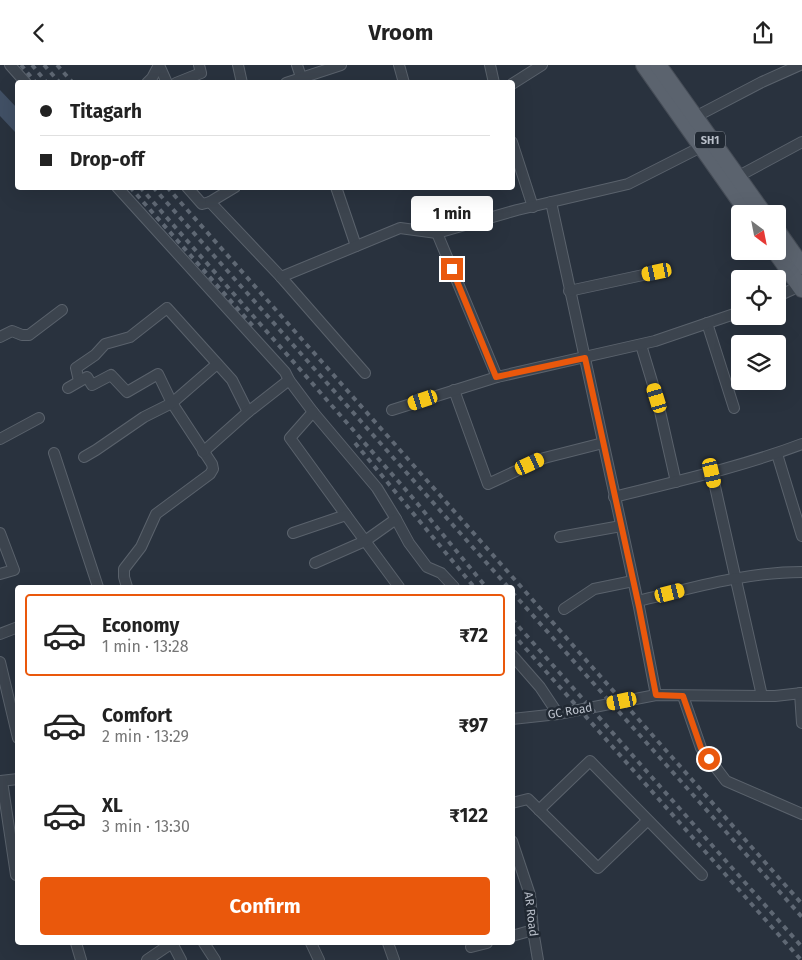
<!DOCTYPE html>
<meta charset="utf-8">
<style>
body{margin:0;font-family:"Fira Sans",sans-serif;background:#f6f6f6;color:#222;height:100vh;display:flex;flex-direction:column;font-size:19px;white-space:nowrap}
*{box-sizing:border-box;margin:0}
p{font-size:16px;color:#767676}
.icon{flex:none;width:28px;height:28px;fill:none;stroke:currentColor;stroke-width:2;stroke-linecap:round;stroke-linejoin:round}
.map{position:relative;flex:1;overflow:hidden}
.details{position:absolute;left:15px;top:520px;width:500px;height:360px;display:flex;flex-direction:column;background:#fff;border-radius:5px;box-shadow:0 5px 20px #0002}
.details>*{flex:none}
.hud{position:absolute;left:15px;top:15px;width:500px;height:110px;border-radius:5px;box-shadow:0 5px 20px #0002;display:grid;align-content:center;height:110px;padding:0 25px;background:#fff}
.needle{width:32px;rotate:148deg}
.fabs{position:absolute;left:731px;top:140px;display:grid;gap:10px}
.fabs a{display:grid;place-items:center;width:55px;height:55px;border-radius:5px;background:#fff;box-shadow:0 5px 20px #0002;font-size:25px}
.end{position:absolute;width:22px;height:22px;margin:-11px;border:6px solid #ea580c;background:#fff;box-shadow:0 0 0 2px #fff}
.from{border-radius:50%}
.bubble{position:absolute;height:35px;border-radius:5px;background:#fff;box-shadow:0 5px 20px #0002;font-size:16px;font-weight:700;line-height:35px;text-align:center}
.car{position:absolute;width:15px;height:30px;margin:-15px -8px;border-radius:6px;box-shadow:0 0 4px 1px #0007;background:linear-gradient(#f5c518 24%,#345 0 40%,#f5c518 0 76%,#345 0 86%,#f5c518 0)}
.hud b{display:flex;align-items:center;gap:18px;height:48px;font-size:19px}
.hud b+b{border-top:1px solid #e0e0e0}
.hud i{width:12px;height:12px;background:#222}
ul{padding:9px 0 0;list-style:none}
li{display:flex;align-items:center;gap:15px;height:82px;margin:0 10px 8px;padding:0 15px;border:2px solid transparent;border-radius:5px}
li div{flex:1}
li b{display:block;font-size:19px}
li em{font-style:normal;font-weight:700}
li.active{border-color:#ea580c}
li>.icon{width:45px;height:45px;stroke-width:1.5}
.cta{display:flex;gap:10px;margin-top:auto;padding:10px 25px}
.cta a{flex:1;height:58px;border-radius:5px;background:#ea580c;color:#fff;font-size:20px;font-weight:700;line-height:58px;text-align:center}
header{display:flex;justify-content:space-between;align-items:center;height:65px;padding:0 25px;background:#fff;font-size:22px;font-weight:700}
.map>svg:first-child{display:block}
</style>
<header><svg class="icon" aria-label="back" viewBox="0 0 24 24"><path d="M15 5l-7 7 7 7"/></svg>Vroom<svg class="icon" aria-label="share" viewBox="0 0 24 24"><path d="M12 15V3M7 8l5-5 5 5M5 13v7h14v-7"/></svg></header>
<div class="map">
<svg width="802" height="895" viewBox="0 0 802 895">
<rect width="100%" height="100%" fill="#29323e"/>
<path fill="#415065" d="M0,25L17,43V64L15,67L0,51Z"/>
<g fill="none" stroke-linecap="round" stroke-linejoin="round">
<g stroke="#5a626c" stroke-width="12">
<g id="street">
<path d="M10,0L26,18"/>
<path d="M159,0L167,18"/>
<path d="M238,0L242,18"/>
<path d="M297,0L303,18"/>
<path d="M399,0L404,18"/>
<path d="M490,0L494,18"/>
<path d="M147,18L152,13L159,0"/>
<path d="M176,18L201,8L199,0"/>
<path d="M286,18L341,0"/>
<path d="M512,19L542,0"/>
<path d="M695,52L762,17L800,0"/>
<path d="M512,77L533,142"/>
<path d="M737,112L802,77"/>
<path d="M117,122L285,307L289,315L313,347L377,423L396,454L409,478L427,502L441,508L454,522"/>
<path d="M187,122L202,139L210,137"/>
<path d="M235,122L210,137L281,212L365,308"/>
<path d="M336,122L356,181"/>
<path d="M551,137L639,542L656,630"/>
<path d="M437,168L497,312"/>
<path d="M281,212L400,163L437,168L517,145L628,119L701,82"/>
<path d="M569,226L657,207"/>
<path d="M778,231L800,221"/>
<path d="M707,258L734,343"/>
<path d="M0,272L12,266L22,270H29L62,245"/>
<path d="M641,280L657,333L676,417"/>
<path d="M79,316L76,303L95,290L105,279L130,272L167,243L232,315L248,347"/>
<path d="M68,323L87,312L92,320L111,310L127,327L158,309L172,338L212,399L213,404L210,409L156,449L141,482L124,504V512L127,522"/>
<path d="M454,325L488,419L544,393L603,378"/>
<path d="M392,345L497,312L655,276L740,247"/>
<path d="M313,347L290,373L346,450"/>
<path d="M0,374L39,353"/>
<path d="M203,387L248,347L289,315"/>
<path d="M54,388L98,522"/>
<path d="M777,389L802,471"/>
<path d="M84,392L96,385L144,352L172,338L217,299"/>
<path d="M712,408L762,631"/>
<path d="M614,432C678,416 741,402 802,379"/>
<path d="M0,468L14,505L0,509"/>
<path d="M293,468L346,450L399,522"/>
<path d="M560,472L621,461"/>
<path d="M315,498L365,476L396,454"/>
<path d="M638,536C692,523 746,507 802,507"/>
<path d="M564,544L594,524L633,516"/>
<path d="M0,569L18,562"/>
<path d="M512,590L540,622L558,649"/>
<path d="M0,597L18,673"/>
<path d="M800,628L802,658"/>
<path d="M683,631L701,683L726,716L802,749"/>
<path d="M512,654L558,649L656,630L775,631L802,628"/>
<path d="M0,716L18,714"/>
<path d="M2,716L16,810L18,809"/>
<path d="M512,738L528,734L598,803L647,756"/>
<path d="M539,745L590,696L702,810"/>
<path d="M512,776L530,830L533,865L538,895"/>
<path d="M512,871L533,865"/>
<path d="M76,878L81,895"/>
<path d="M172,878L181,895"/>
<path d="M204,878L215,895"/>
<path d="M311,878L319,895"/>
<path d="M388,878L394,895"/>
<path d="M471,882L487,878"/>
<path d="M147,895L172,878"/>
</g>
</g>
<g stroke="#464d57" stroke-width="18">
<g id="primary">
<path d="M644,0L749,149"/>
<path d="M658,0L764,149"/>
<path d="M778,167L802,201"/>
<path d="M775,186L802,224"/>
</g>
</g>
<use href="#street" stroke="#3c444e" stroke-width="10"/>
<use href="#primary" stroke="#5b636e" stroke-width="16"/>
<g stroke="#5f6874" stroke-width="4" stroke-dasharray="5 5" stroke-linecap="butt">
<path d="M21,0L36,18"/>
<path d="M32,0L47,18"/>
<path d="M44,0L60,18"/>
<path d="M57,0L73,18"/>
<path d="M130,122L253,261"/>
<path d="M140,122L412,432L486,522"/>
<path d="M153,122L508,522"/>
<path d="M167,122L802,839"/>
<path d="M355,378L474,522"/>
<path d="M512,527L802,852"/>
<path d="M512,554L802,882"/>
<path d="M512,568L801,895"/>
</g>
</g>
<g fill="none" stroke-linecap="round" stroke-linejoin="round">
<path stroke="#ea580c" stroke-width="6" d="M452,204L496,312L585,293L639,542L656,630L683,631L701,683L709,694"/>
</g>
<g text-anchor="middle" dominant-baseline="central" stroke-width="5" stroke-linejoin="round" paint-order="stroke">
<rect fill="#212933" stroke="#8b929c" stroke-width="1" x="695" y="66.5" width="30" height="17" rx="4"/>
<g font-size="11" font-weight="bold" fill="#b9bfc9">
<text x="710" y="75">SH1</text>
</g>
<g font-size="12" fill="#b9bfc9" stroke="#212933">
<text transform="translate(570 646) rotate(-10)">GC Road</text>
<text transform="translate(531 849) rotate(83)">AR Road</text>
</g>
</g>
</svg>
<div class="fabs">
<a><svg class="needle" viewBox="-14 -14 28 28"><path d="M0-13l5 13h-10z" fill="#e53935"/><path d="M0 13l5-13h-10z" fill="#767676"/></svg></a>
<a><svg class="icon" aria-label="locate" viewBox="0 0 24 24"><circle cx="12" cy="12" r="6"/><path d="M12 2v4M12 18v4M2 12h4M18 12h4"/></svg></a>
<a><svg class="icon" aria-label="layers" viewBox="0 0 24 24"><path d="M12 4l9 5-9 5-9-5zM3 14l9 5 9-5"/></svg></a>
</div>
<i class="end from" style="left:709px;top:694px"></i>
<i class="end" style="left:452px;top:204px"></i>
<div class="bubble" style="left:411px;top:131px;width:82px">1 min</div>
<i class="car" style="left:657px;top:207px;rotate:258deg"></i>
<i class="car" style="left:657px;top:333px;rotate:343deg"></i>
<i class="car" style="left:423px;top:335px;rotate:252deg"></i>
<i class="car" style="left:530px;top:399px;rotate:65deg"></i>
<i class="car" style="left:712px;top:408px;rotate:167deg"></i>
<i class="car" style="left:670px;top:528px;rotate:76deg"></i>
<i class="car" style="left:622px;top:636px;rotate:258deg"></i>
<div class="hud">
<b><i class="from"></i>Titagarh</b>
<b><i></i>Drop-off</b>
</div>
<section class="details">
<ul>
<li class="active"><svg class="icon" aria-label="car" viewBox="0 0 24 24"><path d="M5 17H2v-5l4-1 3-4h7l3 4 3 1v5h-3M9 17h6M6 11h13"/><circle cx="7" cy="17" r="2"/><circle cx="17" cy="17" r="2"/></svg><div><b>Economy</b><p>1 min · 13:28</p></div><em>₹72</em></li>
<li><svg class="icon" aria-label="car" viewBox="0 0 24 24"><path d="M5 17H2v-5l4-1 3-4h7l3 4 3 1v5h-3M9 17h6M6 11h13"/><circle cx="7" cy="17" r="2"/><circle cx="17" cy="17" r="2"/></svg><div><b>Comfort</b><p>2 min · 13:29</p></div><em>₹97</em></li>
<li><svg class="icon" aria-label="car" viewBox="0 0 24 24"><path d="M5 17H2v-5l4-1 3-4h7l3 4 3 1v5h-3M9 17h6M6 11h13"/><circle cx="7" cy="17" r="2"/><circle cx="17" cy="17" r="2"/></svg><div><b>XL</b><p>3 min · 13:30</p></div><em>₹122</em></li>
</ul>
<div class="cta"><a>Confirm</a></div>
</section>
</div>
